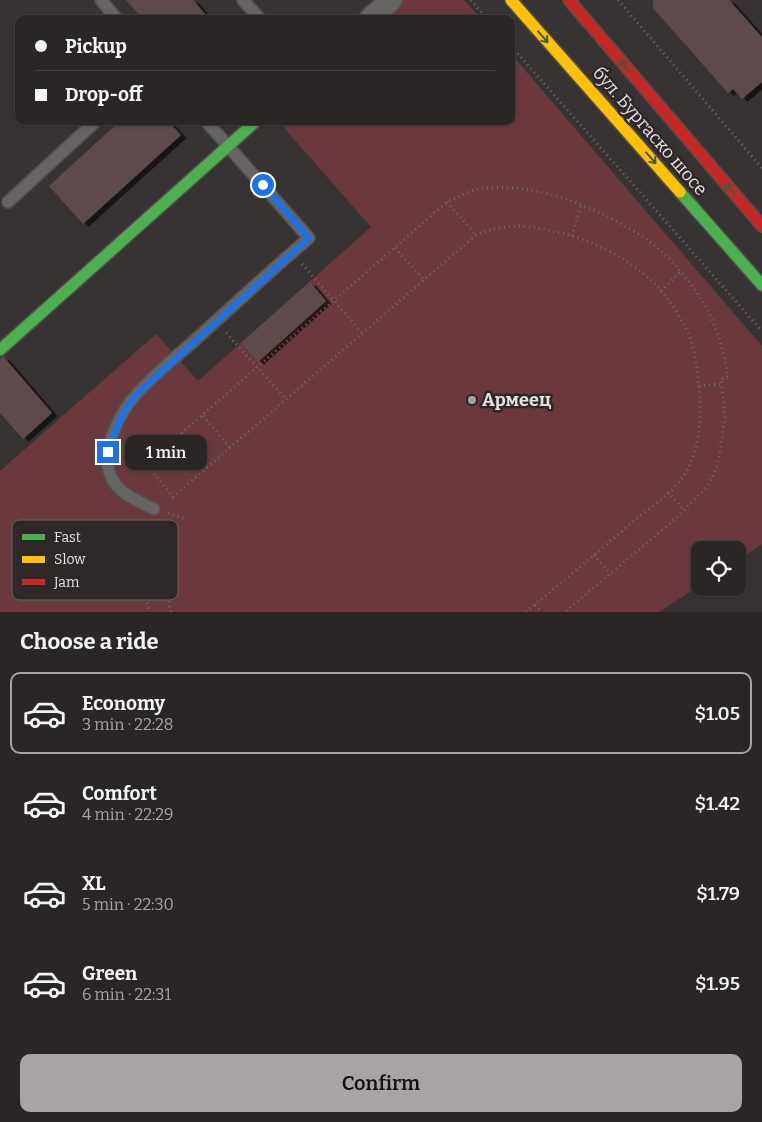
<!DOCTYPE html>
<meta charset="utf-8">
<style>
body{margin:0;font-family:Bitter,serif;background:#322e2e;color:#f1f3f6;height:100vh;display:flex;flex-direction:column;font-size:19px;white-space:nowrap}
*{box-sizing:border-box;margin:0}
p{font-size:16px;color:#a5a5a7}
.icon{flex:none;width:28px;height:28px;fill:none;stroke:currentColor;stroke-width:2;stroke-linecap:round;stroke-linejoin:round}
.map{position:relative;height:612px;overflow:hidden}
.panel{display:flex;flex-direction:column;background:#2a2626;flex:1}
.panel>*{flex:none}
.guide{position:absolute;left:15px;top:15px;width:500px;height:110px;border-radius:10px;box-shadow:0 1px 4px #0004,0 0 0 1px #464343;display:grid;align-content:center;height:110px;padding:0 20px;background:#2a2626}
.controls{position:absolute;left:691px;top:541px;display:grid;gap:10px}
.controls a{display:grid;place-items:center;width:55px;height:55px;border-radius:10px;background:#2a2626;box-shadow:0 1px 4px #0004,0 0 0 1px #464343;font-size:25px}
.end{position:absolute;width:22px;height:22px;margin:-11px;border:6px solid #1a73e8;background:#fff;box-shadow:0 0 0 2px #fff}
.from{border-radius:50%}
.bubble{position:absolute;height:35px;border-radius:10px;background:#2a2626;box-shadow:0 1px 4px #0004,0 0 0 1px #464343;font-size:16px;font-weight:600;line-height:35px;text-align:center}
.guide b{display:flex;align-items:center;gap:18px;height:48px;font-size:19px}
.guide b+b{border-top:1px solid #464343}
.guide i{width:12px;height:12px;background:#f1f3f6}
ul{padding:0;list-style:none}
li{display:flex;align-items:center;gap:15px;height:82px;margin:0 10px 8px;padding:0 10px;border:2px solid transparent;border-radius:10px}
li div{flex:1}
li b{display:block;font-size:19px}
li em{font-style:normal;font-weight:600}
li.selected{border-color:#a8a4a4}
li>.icon{width:45px;height:45px;stroke-width:1.5}
h2{padding:0 20px;font-size:22px;line-height:60px}
.action{display:flex;gap:10px;margin-top:auto;padding:10px 20px}
.action a{flex:1;height:58px;border-radius:10px;background:#a8a4a4;color:#111;font-size:20px;font-weight:600;line-height:58px;text-align:center}
.map>svg:first-child{display:block}
</style>
<div class="map">
<svg width="762" height="612" viewBox="0 0 762 612">
<defs>
<filter id="shadow"><feDropShadow dx="5.5" dy="3" stdDeviation="0" flood-color="#0009"/></filter>
</defs>
<rect width="100%" height="100%" fill="#383333"/>
<g fill="#6b393d">
<path d="M400,0H464L481,19H380Z"/>
<path d="M511,54L762,346V544L738,560V550H700V585L659,612H0V471L156,334L198,381L371,227L278,121H511Z"/>
</g>
<g fill="#5d4b4c" filter="url(#shadow)">
<path d="M126,0H193L206,15L202,19H143Z"/>
<path d="M653,0H729L762,37V82L742,99L733,89L728,93L653,8Z"/>
<path d="M120,121H168L181,135L83,224L49,186Z"/>
<path d="M310,282L326,301L258,362L241,343Z"/>
<path d="M3,356L52,413L23,439L0,413V359Z"/>
</g>
<g fill="none" stroke-linecap="round" stroke-linejoin="round">
<g stroke="#534f4f" stroke-width="14">
<g id="lane">
<path d="M101,0L117,19"/>
<path d="M243,0L260,19"/>
<path d="M8,202L96,121"/>
<path d="M154,509C134,499 112,491 108,467C105,448 116,422 127,406C144,382 173,360 195,340C233,306 270,271 309,238L206,121"/>
</g>
</g>
<g stroke="#534f4f" stroke-width="24">
<path id="street" d="M370,19L391,0"/>
</g>
<g stroke="#534f4f" stroke-width="14">
<g id="fast">
<path d="M680,192L762,285"/>
<path d="M0,350L256,121"/>
</g>
</g>
<g stroke="#534f4f" stroke-width="14">
<path id="slow" d="M511,0L680,192"/>
</g>
<g stroke="#534f4f" stroke-width="14">
<path id="jam" d="M569,0L762,226"/>
</g>
<g stroke="#6e6b6b" stroke-width="3" stroke-dasharray="1 4" stroke-linecap="butt">
<path d="M471,0L487,19"/>
<path d="M618,0L762,168"/>
<path d="M511,46L762,331"/>
<path d="M447,202L476,235"/>
<path d="M572,236L581,205"/>
<path d="M395,248L424,280"/>
<path d="M302,264L362,333"/>
<path d="M661,291L681,271"/>
<path d="M226,333L286,399"/>
<path d="M699,386L722,384"/>
<path d="M203,416L230,448"/>
<path d="M668,492L684,510"/>
<path d="M168,513L186,519"/>
<path d="M148,523C144,553 142,583 149,612"/>
<path d="M163,523L172,526C167,555 164,583 171,612"/>
<path d="M594,555L611,574"/>
<path d="M146,596L167,594"/>
<path d="M535,605L542,612"/>
<path d="M526,612C562,582 598,552 634,521C652,506 677,490 688,469C700,444 702,415 699,388C697,367 695,344 684,325C678,314 670,300 661,291C638,263 595,241 561,233C527,225 509,222 476,235L173,497L146,464L447,202C456,198 465,193 475,190C531,178 605,210 650,242C671,257 689,280 703,302C716,323 724,352 728,377L721,379L725,417L719,458L714,474L706,488L675,519L565,612"/>
</g>
<use href="#lane" stroke="#676464" stroke-width="11"/>
<use href="#street" stroke="#676464" stroke-width="21"/>
<use href="#fast" stroke="#4caf50" stroke-width="11"/>
<use href="#slow" stroke="#ffc107" stroke-width="11"/>
<use href="#jam" stroke="#c62828" stroke-width="11"/>
</g>
<defs><path id="oneway-shaft" d="M-6 0H5M1.5-3L5.5 0L1.5 3" fill="none" stroke-width="1.6" stroke-linecap="round" stroke-linejoin="round" transform="scale(1.25)"/></defs>
<g stroke="#3b5e38">
<use href="#oneway-shaft" transform="translate(543 37) rotate(49)"/>
<use href="#oneway-shaft" transform="translate(625 66) rotate(-131)"/>
<use href="#oneway-shaft" transform="translate(651 158) rotate(49)"/>
<use href="#oneway-shaft" transform="translate(730 189) rotate(-131)"/>
</g>
<g fill="none" stroke-linecap="round" stroke-linejoin="round">
<path stroke="#1a73e8" stroke-width="6" d="M108,452C115,430 122,412 137,394L309,238L263,185"/>
</g>
<circle fill="#a8a4a4" stroke="#2f2828" stroke-width="2" cx="472" cy="400" r="5"/>
<g text-anchor="middle" dominant-baseline="central" stroke-width="5" stroke-linejoin="round" paint-order="stroke">
<g font-size="18" fill="#e5e1e1" stroke="#2f2828">
<text transform="translate(650 131) rotate(49)">бул. Бургаско шосе</text>
</g>
<g font-size="18" font-weight="bold" fill="#e5e1e1" stroke="#2f2828" text-anchor="start">
<text x="482" y="400">Армеец</text>
</g>
</g>
<rect x="12" y="520" width="166" height="80" rx="8" fill="#2f2828" stroke="#666060" stroke-width="1"/>
<rect x="22" y="534" width="23" height="6" fill="#4caf50"/>
<rect x="22" y="556" width="23" height="7" fill="#ffc107"/>
<rect x="22" y="579" width="23" height="6" fill="#c62828"/>
<g font-size="14" fill="#e5e1e1">
<text x="54" y="542">Fast</text>
<text x="54" y="564">Slow</text>
<text x="54" y="587">Jam</text>
</g>
</svg>
<div class="controls">
<a><svg class="icon" aria-label="locate" viewBox="0 0 24 24"><circle cx="12" cy="12" r="6"/><path d="M12 2v4M12 18v4M2 12h4M18 12h4"/></svg></a>
</div>
<i class="end from" style="left:263px;top:185px"></i>
<i class="end" style="left:108px;top:452px"></i>
<div class="bubble" style="left:125px;top:435px;width:82px">1 min</div>
<div class="guide">
<b><i class="from"></i>Pickup</b>
<b><i></i>Drop-off</b>
</div>
</div>
<section class="panel">
<h2>Choose a ride</h2>
<ul>
<li class="selected"><svg class="icon" aria-label="car" viewBox="0 0 24 24"><path d="M5 17H2v-5l4-1 3-4h7l3 4 3 1v5h-3M9 17h6M6 11h13"/><circle cx="7" cy="17" r="2"/><circle cx="17" cy="17" r="2"/></svg><div><b>Economy</b><p>3 min · 22:28</p></div><em>$1.05</em></li>
<li><svg class="icon" aria-label="car" viewBox="0 0 24 24"><path d="M5 17H2v-5l4-1 3-4h7l3 4 3 1v5h-3M9 17h6M6 11h13"/><circle cx="7" cy="17" r="2"/><circle cx="17" cy="17" r="2"/></svg><div><b>Comfort</b><p>4 min · 22:29</p></div><em>$1.42</em></li>
<li><svg class="icon" aria-label="car" viewBox="0 0 24 24"><path d="M5 17H2v-5l4-1 3-4h7l3 4 3 1v5h-3M9 17h6M6 11h13"/><circle cx="7" cy="17" r="2"/><circle cx="17" cy="17" r="2"/></svg><div><b>XL</b><p>5 min · 22:30</p></div><em>$1.79</em></li>
<li><svg class="icon" aria-label="car" viewBox="0 0 24 24"><path d="M5 17H2v-5l4-1 3-4h7l3 4 3 1v5h-3M9 17h6M6 11h13"/><circle cx="7" cy="17" r="2"/><circle cx="17" cy="17" r="2"/></svg><div><b>Green</b><p>6 min · 22:31</p></div><em>$1.95</em></li>
</ul>
<div class="action"><a>Confirm</a></div>
</section>
